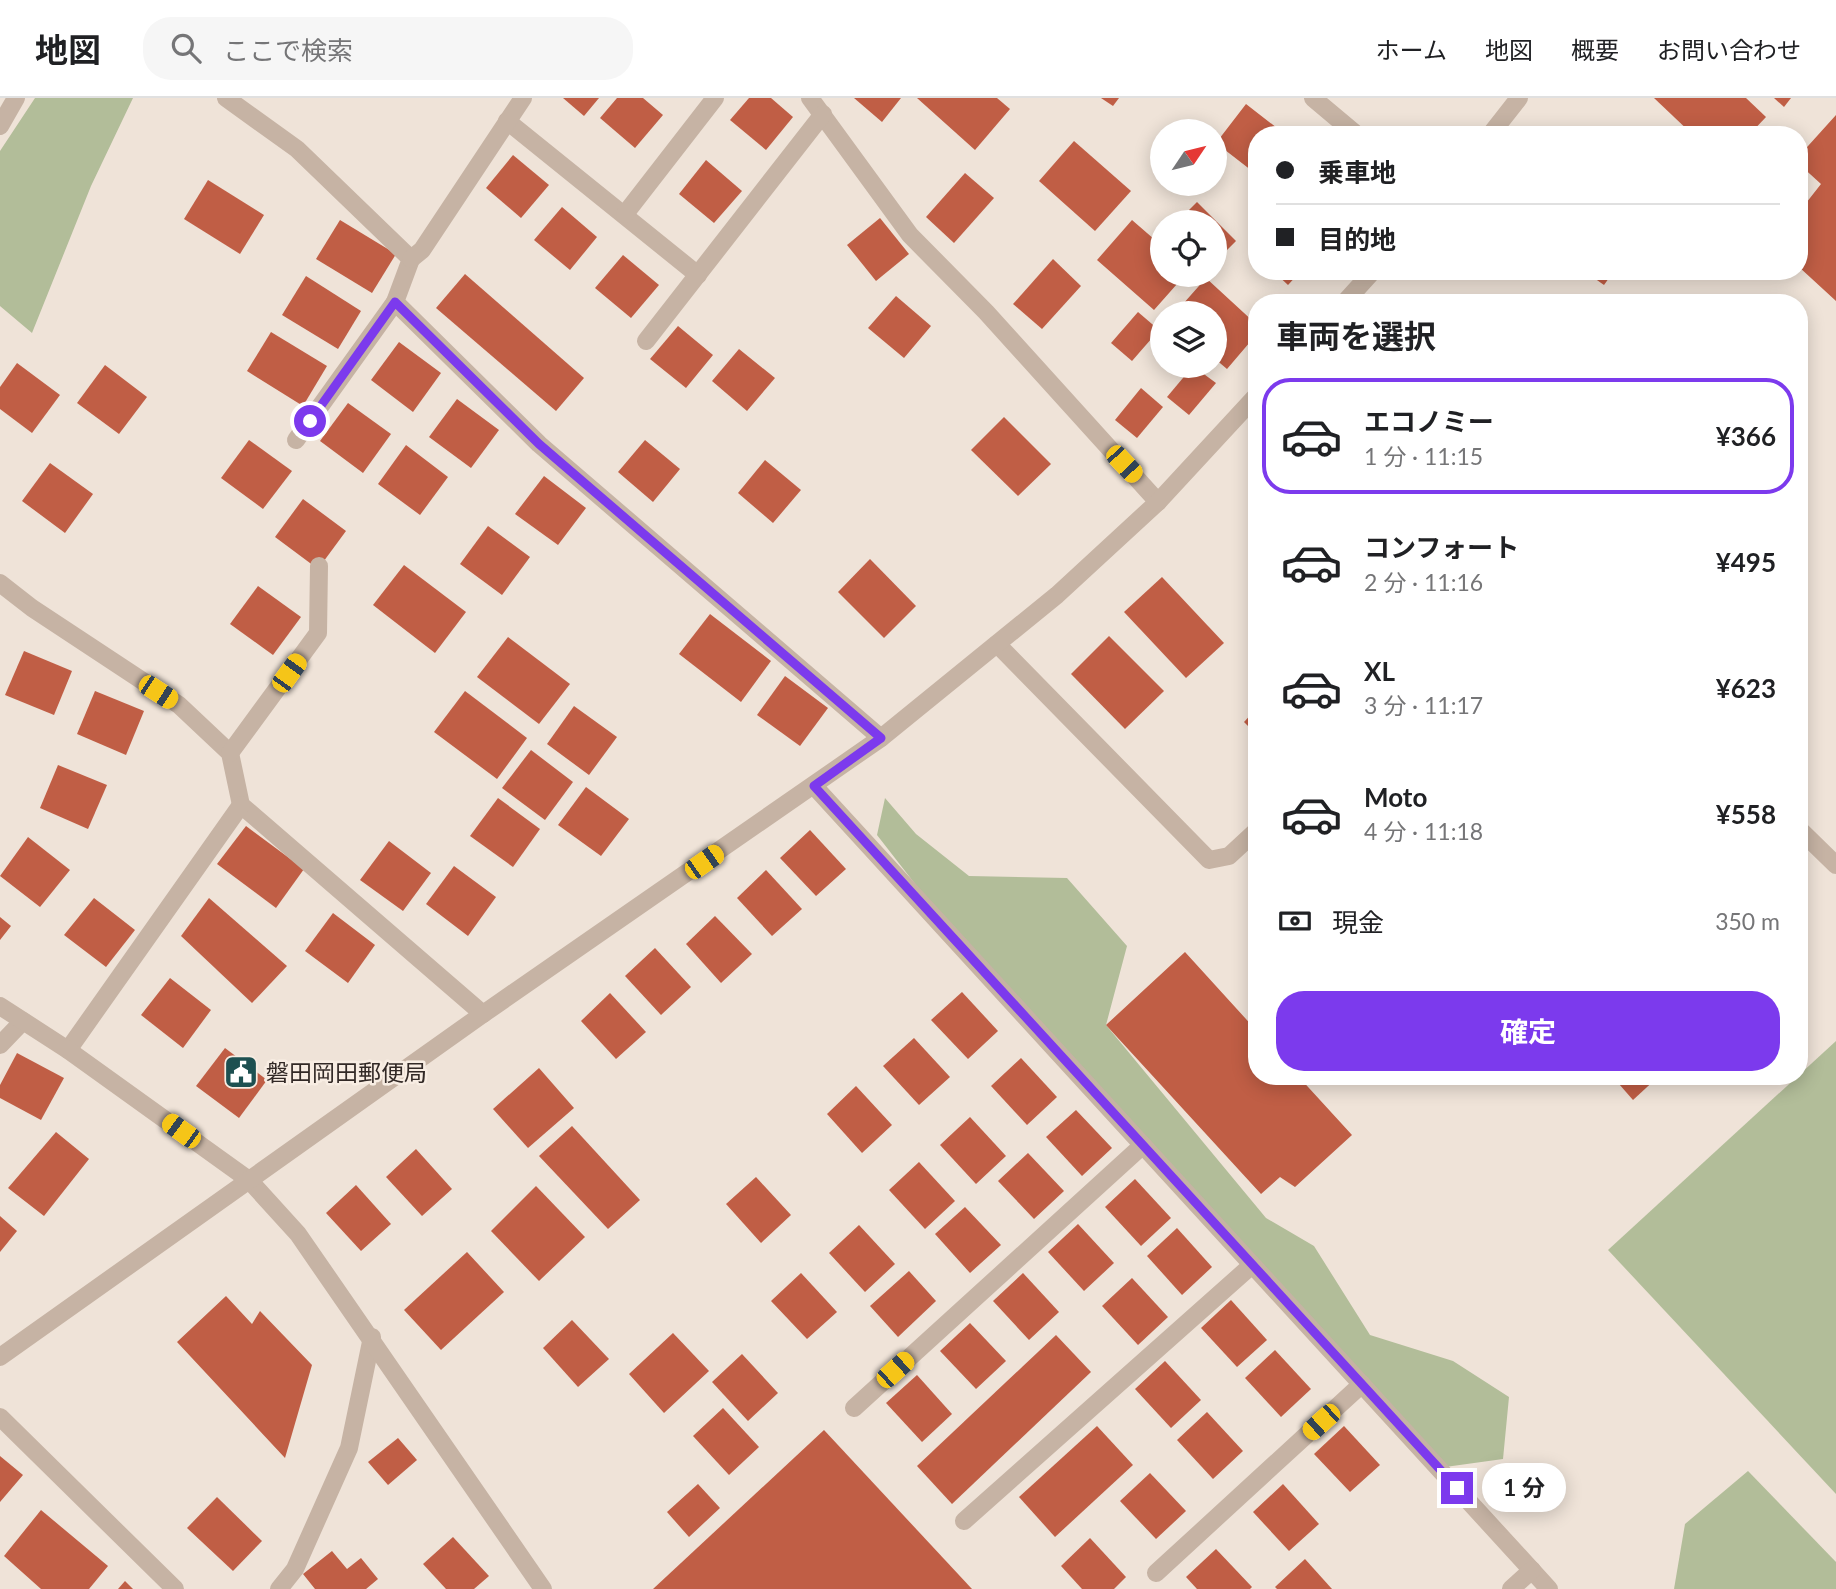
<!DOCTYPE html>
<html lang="ja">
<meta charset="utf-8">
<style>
body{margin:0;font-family:Lato,"Noto Sans JP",sans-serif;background:#f6f6f6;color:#202124;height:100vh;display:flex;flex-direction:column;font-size:26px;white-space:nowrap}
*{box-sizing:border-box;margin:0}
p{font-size:23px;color:#757577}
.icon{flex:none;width:38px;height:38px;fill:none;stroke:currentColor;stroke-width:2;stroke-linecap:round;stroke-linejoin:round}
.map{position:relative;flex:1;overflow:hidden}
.panel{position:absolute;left:1248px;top:196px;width:560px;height:791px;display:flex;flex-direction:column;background:#fff;border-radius:28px;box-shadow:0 4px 18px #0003}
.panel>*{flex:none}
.hud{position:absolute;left:1248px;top:28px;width:560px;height:154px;border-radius:28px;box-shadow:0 4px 18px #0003;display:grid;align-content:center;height:154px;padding:0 28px;background:#fff}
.needle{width:46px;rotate:55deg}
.controls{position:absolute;left:1150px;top:21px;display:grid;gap:14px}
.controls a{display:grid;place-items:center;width:77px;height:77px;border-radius:50%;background:#fff;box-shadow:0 4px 18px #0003;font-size:35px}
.end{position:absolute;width:32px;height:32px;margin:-16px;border:9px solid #7c3aed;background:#fff;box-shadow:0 0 0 4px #fff}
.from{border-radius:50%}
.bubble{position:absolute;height:49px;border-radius:24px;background:#fff;box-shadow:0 4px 18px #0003;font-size:23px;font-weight:700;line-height:49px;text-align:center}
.car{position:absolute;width:21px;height:42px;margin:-21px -10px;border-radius:9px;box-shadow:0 0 5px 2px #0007;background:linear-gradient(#f5c518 24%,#345 0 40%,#f5c518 0 76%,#345 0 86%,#f5c518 0)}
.hud b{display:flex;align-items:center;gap:24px;height:66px;font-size:26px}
.hud b+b{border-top:2px solid #e0e0e0}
.hud i{width:18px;height:18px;background:#202124}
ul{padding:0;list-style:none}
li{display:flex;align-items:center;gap:21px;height:116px;margin:0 14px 10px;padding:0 14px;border:4px solid transparent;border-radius:28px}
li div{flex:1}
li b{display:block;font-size:26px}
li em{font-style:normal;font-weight:700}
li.active{border-color:#7c3aed}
li>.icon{width:63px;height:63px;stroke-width:1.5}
h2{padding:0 28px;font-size:32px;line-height:84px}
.pay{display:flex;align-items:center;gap:18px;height:77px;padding:0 28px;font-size:26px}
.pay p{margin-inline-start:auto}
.action{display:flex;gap:14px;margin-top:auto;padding:14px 28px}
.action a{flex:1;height:80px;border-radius:28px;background:#7c3aed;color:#fff;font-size:28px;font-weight:700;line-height:80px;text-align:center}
header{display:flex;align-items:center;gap:42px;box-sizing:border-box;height:98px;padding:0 35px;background:#fff;border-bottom:2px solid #e0e0e0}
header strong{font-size:33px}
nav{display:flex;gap:38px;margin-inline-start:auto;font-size:24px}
.search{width:490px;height:63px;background:#f6f6f6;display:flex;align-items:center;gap:18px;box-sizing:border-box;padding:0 24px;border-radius:28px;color:#757577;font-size:26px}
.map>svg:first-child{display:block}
</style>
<header>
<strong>地図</strong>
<div class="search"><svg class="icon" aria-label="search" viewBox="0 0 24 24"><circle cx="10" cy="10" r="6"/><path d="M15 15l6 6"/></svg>ここで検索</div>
<nav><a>ホーム</a><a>地図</a><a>概要</a><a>お問い合わせ</a></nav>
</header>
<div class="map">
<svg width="1836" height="1491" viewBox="0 0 1836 1491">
<rect width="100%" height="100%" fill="#efe3d8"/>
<g fill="#b2bd99">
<path d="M35,0H133L91,88L32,235L0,208V53Z"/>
<path d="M885,700L916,736L969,778L1067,780L1127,848L1106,927L1266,1120L1314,1148L1370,1237L1453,1263L1509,1299L1503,1361L1438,1370L975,863L877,737Z"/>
<path d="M1836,943V1396L1608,1152Z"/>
<path d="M1748,1373L1836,1464V1491H1674L1685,1426Z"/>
</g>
<g fill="#c05e45">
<path d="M563,0H599L584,18Z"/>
<path d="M617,0H643L663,17L635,50L600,20Z"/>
<path d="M749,0H771L793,19L766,52L730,22Z"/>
<path d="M854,0H901L882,24Z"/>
<path d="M917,0H997L1010,11L975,52Z"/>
<path d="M1101,0H1119L1113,8Z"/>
<path d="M1654,0H1746L1766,19L1749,37H1693Z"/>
<path d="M1774,0H1791L1784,9Z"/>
<path d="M1246,6L1286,37H1256V76L1216,45Z"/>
<path d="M1836,17V203L1799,169V114L1821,86L1799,66V58Z"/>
<path d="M1074,43L1131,93L1095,133L1039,83Z"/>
<path d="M513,57L549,87L521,120L486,90Z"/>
<path d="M706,62L742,93L714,125L679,96Z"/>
<path d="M965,75L994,100L954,145L926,119Z"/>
<path d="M208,82L264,117L240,156L184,121Z"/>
<path d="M1197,104L1236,143L1214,165V124H1177Z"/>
<path d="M562,109L597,139L570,172L534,142Z"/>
<path d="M880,120L909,156L876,183L847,147Z"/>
<path d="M340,122L396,156L372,195L316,161Z"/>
<path d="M1132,122L1162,148V177H1185L1154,212L1097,162Z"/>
<path d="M623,157L659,187L631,220L595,190Z"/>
<path d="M1053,161L1081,188L1042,231L1013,206Z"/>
<path d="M1273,173H1301L1288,187Z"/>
<path d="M1584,173H1614L1604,187Z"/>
<path d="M465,176L584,280L556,313L436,210Z"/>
<path d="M306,178L361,213L338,251L282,217Z"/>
<path d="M1206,180L1256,226V237L1227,271L1214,260V215H1175Z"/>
<path d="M896,198L931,228L904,260L868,230Z"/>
<path d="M1138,214L1159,232L1132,263L1111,245Z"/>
<path d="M678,228L713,257L686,290L650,261Z"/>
<path d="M271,234L327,268L303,308L247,273Z"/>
<path d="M399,244L441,275L413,314L371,282Z"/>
<path d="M739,251L775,280L747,313L712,283Z"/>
<path d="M17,265L60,297L32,335L0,311V289Z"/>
<path d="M105,267L147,299L119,336L77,305Z"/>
<path d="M1193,268L1216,285L1189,317L1167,299Z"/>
<path d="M1141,290L1163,309L1137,340L1115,322Z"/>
<path d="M457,301L499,332L471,370L429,339Z"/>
<path d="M348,305L391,336L363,375L320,343Z"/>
<path d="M1004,319L1051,366L1018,398L971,352Z"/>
<path d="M249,342L292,373L263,411L221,380Z"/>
<path d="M645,342L680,371L653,404L618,374Z"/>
<path d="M406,347L448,379L420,417L378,386Z"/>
<path d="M765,362L801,392L773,425L738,395Z"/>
<path d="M50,365L93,396L65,435L22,403Z"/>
<path d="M544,378L586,410L558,447L515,416Z"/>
<path d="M303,401L346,433L318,471L275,439Z"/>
<path d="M488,428L530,459L502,497L460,466Z"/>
<path d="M870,461L916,508L884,540L838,494Z"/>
<path d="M404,467L466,514L435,555L373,507Z"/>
<path d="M1162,479L1224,545L1186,580L1124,514Z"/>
<path d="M258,488L301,519L273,557L230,526Z"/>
<path d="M710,516L771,563L741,604L679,556Z"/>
<path d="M1109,538L1164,593L1125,631L1071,576Z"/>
<path d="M508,539L570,586L539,626L477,579Z"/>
<path d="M24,553L72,573L54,617L5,597Z"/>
<path d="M785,578L828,610L800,648L757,617Z"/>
<path d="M95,593L144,613L126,657L77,636Z"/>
<path d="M465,593L527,640L497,681L434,634Z"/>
<path d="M574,608L617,639L589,677L547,646Z"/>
<path d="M1256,611V636L1244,624Z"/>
<path d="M531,652L573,684L545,722L502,690Z"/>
<path d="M58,667L107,687L88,731L40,710Z"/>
<path d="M586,689L629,721L601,758L558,727Z"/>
<path d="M498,700L540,731L513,769L470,738Z"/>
<path d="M246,728L304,771L276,810L217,766Z"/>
<path d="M810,732L846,771L816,798L780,760Z"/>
<path d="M28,739L70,772L40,809L0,778Z"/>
<path d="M389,743L431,775L403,813L360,782Z"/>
<path d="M454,768L496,799L468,838L426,806Z"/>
<path d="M766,772L802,811L772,838L737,800Z"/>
<path d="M94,800L135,832L106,869L64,837Z"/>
<path d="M209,800L287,868L252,905L181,838Z"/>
<path d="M333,815L375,847L348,885L305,853Z"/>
<path d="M715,818L752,856L721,885L686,846Z"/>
<path d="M0,819L11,828L0,842Z"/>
<path d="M655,850L691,889L661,917L625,878Z"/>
<path d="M1185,854L1256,932V978H1298L1352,1037L1295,1089L1280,1079L1261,1096L1106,927Z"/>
<path d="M170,880L211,912L183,950L141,917Z"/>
<path d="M962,894L998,933L968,961L931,922Z"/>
<path d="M610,895L646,934L616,961L581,923Z"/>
<path d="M914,940L950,979L919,1007L883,968Z"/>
<path d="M225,950L267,982L239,1020L196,988Z"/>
<path d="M17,955L64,980L41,1022L0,1000V987Z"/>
<path d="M1021,960L1057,999L1027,1027L991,988Z"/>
<path d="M539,970L574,1010L528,1050L493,1011Z"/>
<path d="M1612,978H1659L1633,1002Z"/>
<path d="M856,988L892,1027L862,1055L827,1016Z"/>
<path d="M1076,1012L1112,1050L1082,1078L1046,1039Z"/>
<path d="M970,1019L1006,1058L976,1086L940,1047Z"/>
<path d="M572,1028L640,1102L608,1131L539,1058Z"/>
<path d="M56,1034L89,1061L44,1118L8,1090Z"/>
<path d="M416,1051L452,1091L422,1118L386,1079Z"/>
<path d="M1028,1055L1064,1093L1034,1121L998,1083Z"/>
<path d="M919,1064L955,1103L925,1131L889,1092Z"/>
<path d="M756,1079L791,1117L761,1145L726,1106Z"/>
<path d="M1135,1081L1171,1120L1141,1148L1105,1109Z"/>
<path d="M356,1087L391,1126L361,1153L326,1115Z"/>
<path d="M536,1088L585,1139L539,1183L491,1133Z"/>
<path d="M965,1109L1001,1147L970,1175L935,1136Z"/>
<path d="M0,1118L17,1133L0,1154Z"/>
<path d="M1078,1126L1114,1165L1084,1193L1048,1154Z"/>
<path d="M859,1127L895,1166L865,1194L829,1155Z"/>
<path d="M1177,1130L1212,1169L1182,1197L1147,1158Z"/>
<path d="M467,1154L504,1194L441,1252L404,1212Z"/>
<path d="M909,1173L936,1203L898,1239L870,1208Z"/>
<path d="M801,1175L837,1214L807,1241L771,1203Z"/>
<path d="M1023,1175L1059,1214L1029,1242L993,1203Z"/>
<path d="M1132,1180L1168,1219L1138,1247L1102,1208Z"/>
<path d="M226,1198L252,1226L260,1213L312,1267L285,1360L177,1244Z"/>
<path d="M1231,1202L1267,1242L1237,1269L1201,1230Z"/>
<path d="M572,1222L609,1261L578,1289L543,1250Z"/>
<path d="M970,1225L1006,1263L976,1291L940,1253Z"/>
<path d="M673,1235L709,1273L664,1315L629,1276Z"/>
<path d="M1056,1237L1091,1274L952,1406L917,1368Z"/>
<path d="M1275,1252L1311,1291L1281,1319L1245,1280Z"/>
<path d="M742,1256L778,1295L748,1323L712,1284Z"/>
<path d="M1165,1263L1201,1302L1171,1330L1135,1291Z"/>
<path d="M917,1277L952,1316L922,1344L886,1305Z"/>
<path d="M723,1310L759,1349L729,1377L693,1338Z"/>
<path d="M1207,1314L1243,1353L1213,1381L1177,1342Z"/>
<path d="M1097,1328L1133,1367L1055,1439L1019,1399Z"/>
<path d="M1344,1328L1380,1367L1350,1394L1314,1356Z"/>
<path d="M824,1332L972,1491H653Z"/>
<path d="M398,1340L417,1362L388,1387L368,1364Z"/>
<path d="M0,1358L23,1377L0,1404Z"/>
<path d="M1150,1375L1186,1413L1156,1441L1120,1403Z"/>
<path d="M698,1386L720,1410L689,1439L667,1414Z"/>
<path d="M1283,1386L1319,1426L1289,1453L1253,1414Z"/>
<path d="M217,1399L262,1443L233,1473L187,1430Z"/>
<path d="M41,1412L108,1468L89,1491H41L4,1458Z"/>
<path d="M453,1439L489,1478L474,1491H446L423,1466Z"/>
<path d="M1090,1440L1126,1479L1114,1491H1082L1061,1468Z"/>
<path d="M1216,1451L1252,1489L1250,1491H1197L1186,1479Z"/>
<path d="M332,1453L347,1471L361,1460L378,1481L366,1491H315L303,1476Z"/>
<path d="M1305,1461L1332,1491H1277L1275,1489Z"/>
<path d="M125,1483L133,1491H118Z"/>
</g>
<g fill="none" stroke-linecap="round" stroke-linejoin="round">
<g stroke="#c6b3a4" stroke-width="18">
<path d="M226,0L297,51L411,161L395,204L539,346L881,640"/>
<path d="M810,0L910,137L986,214L1158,404"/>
<path d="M507,23L698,177"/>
<path d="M625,116L715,0"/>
<path d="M411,161L422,152L523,0"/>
<path d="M646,243L823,16"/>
<path d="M296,342L395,204"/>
<path d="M0,485L32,510L179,607L230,655L241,707L483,916"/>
<path d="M997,546L1209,762L1229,758L1256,733"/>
<path d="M230,655L318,535L319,468"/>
<path d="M814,688L1549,1491"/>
<path d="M1799,731L1836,767"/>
<path d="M0,947L23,923"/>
<path d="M68,952L241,707"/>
<path d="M854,1310L1143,1047"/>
<path d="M0,1319L175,1491"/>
<path d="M964,1423L1252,1167"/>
<path d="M1156,1475L1362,1286"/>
<path d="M279,1491L295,1471L349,1350L372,1239"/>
<path d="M1511,1491L1532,1472"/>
</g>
<g stroke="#c6b3a4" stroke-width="18">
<path d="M1313,0L1357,37"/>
<path d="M0,28L16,0"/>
<path d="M1490,37L1519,0"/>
<path d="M1344,205L1373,173"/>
<path d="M0,908L68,952L249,1082L298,1136L543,1491"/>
<path d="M0,1259L483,916L881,640L1057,497L1158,404L1256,298"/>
</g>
</g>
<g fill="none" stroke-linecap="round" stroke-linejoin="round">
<path stroke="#7c3aed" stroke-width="9" d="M310,323L395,204L539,346L881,640L814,688L1457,1390"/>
</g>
<defs>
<g id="civic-square" transform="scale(1.75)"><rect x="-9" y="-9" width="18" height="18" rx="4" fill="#1d5051" stroke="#f8ede3"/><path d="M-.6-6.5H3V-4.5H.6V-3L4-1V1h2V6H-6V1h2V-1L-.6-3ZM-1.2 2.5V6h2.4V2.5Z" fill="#fff"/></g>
</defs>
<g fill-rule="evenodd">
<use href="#civic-square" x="241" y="974"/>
</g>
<g text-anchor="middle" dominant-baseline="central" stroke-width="5" stroke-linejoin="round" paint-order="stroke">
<g font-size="23" fill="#322926" stroke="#f8ede3" text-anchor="start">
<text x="266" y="974">磐田岡田郵便局</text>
</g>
</g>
</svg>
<div class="controls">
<a><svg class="needle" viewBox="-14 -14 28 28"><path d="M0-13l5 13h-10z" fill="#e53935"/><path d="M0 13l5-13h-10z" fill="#757577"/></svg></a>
<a><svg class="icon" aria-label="locate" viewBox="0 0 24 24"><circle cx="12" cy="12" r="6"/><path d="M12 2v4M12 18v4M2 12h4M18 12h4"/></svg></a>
<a><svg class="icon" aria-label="layers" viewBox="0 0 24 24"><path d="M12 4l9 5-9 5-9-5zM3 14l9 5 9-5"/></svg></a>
</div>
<i class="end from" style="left:310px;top:323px"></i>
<i class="end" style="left:1457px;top:1390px"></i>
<div class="bubble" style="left:1482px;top:1365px;width:84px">1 分</div>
<i class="car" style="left:1124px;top:366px;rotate:137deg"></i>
<i class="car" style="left:289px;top:575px;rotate:36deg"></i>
<i class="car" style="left:158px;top:594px;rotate:123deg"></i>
<i class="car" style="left:704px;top:764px;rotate:55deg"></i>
<i class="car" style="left:181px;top:1033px;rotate:306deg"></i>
<i class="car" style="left:895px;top:1272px;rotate:48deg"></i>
<i class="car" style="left:1321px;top:1324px;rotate:228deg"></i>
<div class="hud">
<b><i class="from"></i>乗車地</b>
<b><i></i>目的地</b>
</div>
<section class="panel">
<h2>車両を選択</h2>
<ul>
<li class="active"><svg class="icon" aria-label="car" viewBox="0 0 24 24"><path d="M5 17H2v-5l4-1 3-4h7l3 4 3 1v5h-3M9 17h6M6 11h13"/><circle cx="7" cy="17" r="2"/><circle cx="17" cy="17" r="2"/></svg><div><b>エコノミー</b><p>1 分 · 11:15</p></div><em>¥366</em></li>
<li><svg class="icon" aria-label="car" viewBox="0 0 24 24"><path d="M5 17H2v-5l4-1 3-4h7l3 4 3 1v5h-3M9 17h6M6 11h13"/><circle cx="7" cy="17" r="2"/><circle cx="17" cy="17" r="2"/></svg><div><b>コンフォート</b><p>2 分 · 11:16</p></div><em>¥495</em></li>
<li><svg class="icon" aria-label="car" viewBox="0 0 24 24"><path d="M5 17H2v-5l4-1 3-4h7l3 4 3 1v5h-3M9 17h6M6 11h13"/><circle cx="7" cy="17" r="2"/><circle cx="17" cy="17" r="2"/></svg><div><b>XL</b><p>3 分 · 11:17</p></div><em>¥623</em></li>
<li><svg class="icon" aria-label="car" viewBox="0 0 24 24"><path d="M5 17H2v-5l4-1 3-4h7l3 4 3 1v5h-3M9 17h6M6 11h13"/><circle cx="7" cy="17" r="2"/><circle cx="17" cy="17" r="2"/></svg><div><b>Moto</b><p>4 分 · 11:18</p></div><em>¥558</em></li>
</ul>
<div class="pay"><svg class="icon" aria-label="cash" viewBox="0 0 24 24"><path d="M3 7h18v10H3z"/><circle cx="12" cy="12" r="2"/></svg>現金<p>350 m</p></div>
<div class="action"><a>確定</a></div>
</section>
</div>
